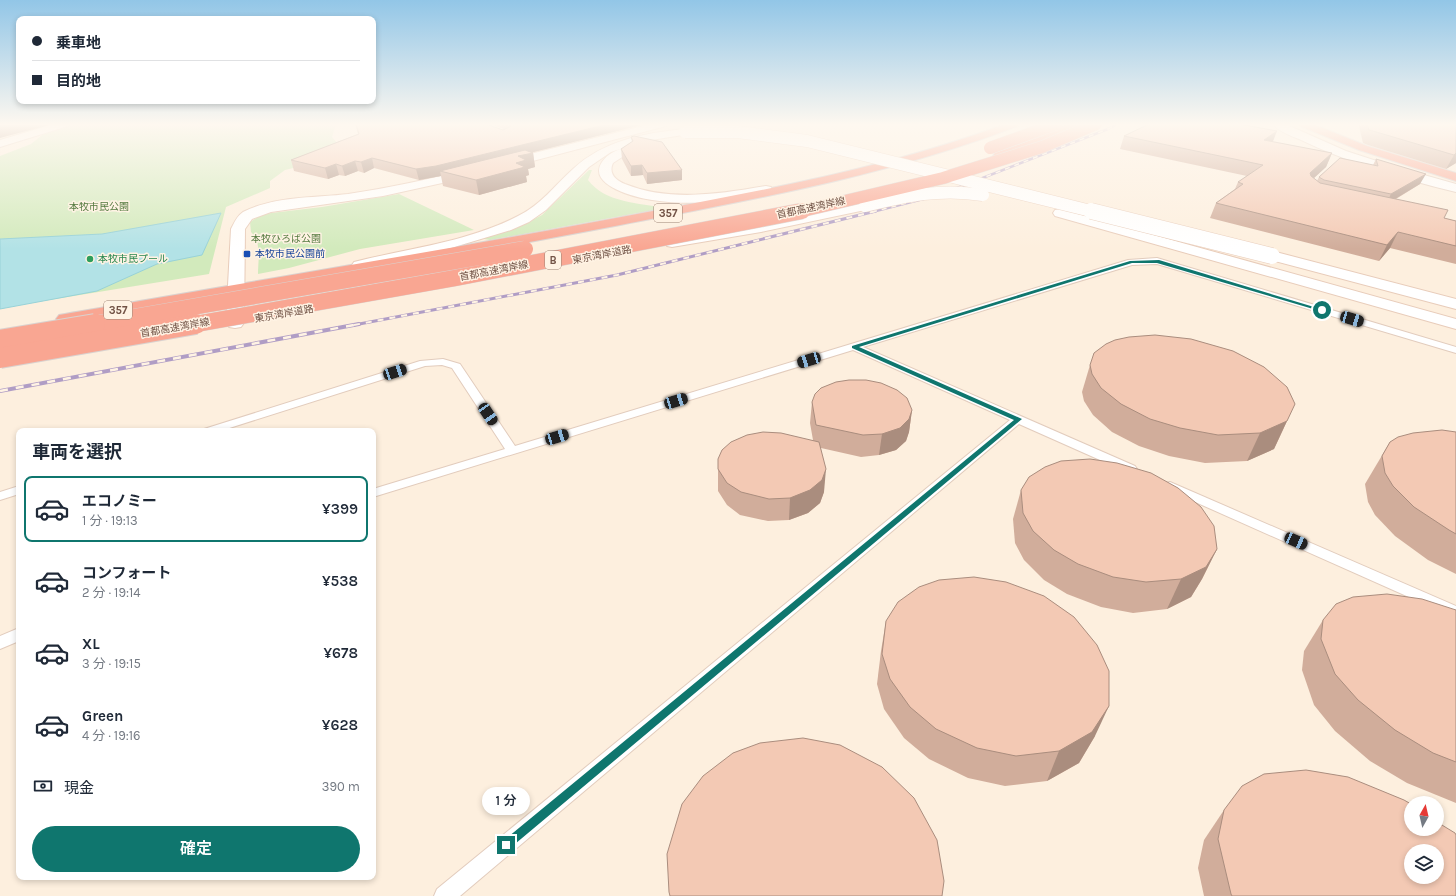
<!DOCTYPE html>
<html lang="ja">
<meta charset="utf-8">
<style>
body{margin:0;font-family:Karla,"Noto Sans JP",sans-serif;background:#f6f6f7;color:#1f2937;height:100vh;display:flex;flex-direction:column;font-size:15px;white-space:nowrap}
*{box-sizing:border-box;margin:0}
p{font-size:13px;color:#747a83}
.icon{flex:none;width:22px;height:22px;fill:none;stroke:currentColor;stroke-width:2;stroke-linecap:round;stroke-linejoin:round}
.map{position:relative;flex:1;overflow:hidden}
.panel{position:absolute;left:16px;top:428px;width:360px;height:452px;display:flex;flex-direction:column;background:#fff;border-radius:8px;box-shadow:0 2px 6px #0003}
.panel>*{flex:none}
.banner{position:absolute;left:16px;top:16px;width:360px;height:88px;border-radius:8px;box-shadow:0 2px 6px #0003;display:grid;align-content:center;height:88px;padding:0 16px;background:#fff}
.needle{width:26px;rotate:8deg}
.controls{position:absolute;left:1404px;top:796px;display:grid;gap:8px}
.controls a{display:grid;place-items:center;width:40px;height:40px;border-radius:50%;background:#fff;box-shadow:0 2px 6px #0003;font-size:20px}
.end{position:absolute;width:18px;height:18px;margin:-9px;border:5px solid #0f766e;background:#fff;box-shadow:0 0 0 2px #fff}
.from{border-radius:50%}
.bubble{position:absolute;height:28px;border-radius:14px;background:#fff;box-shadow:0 2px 6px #0003;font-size:13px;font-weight:600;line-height:28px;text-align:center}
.car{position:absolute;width:12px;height:24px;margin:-12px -6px;border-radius:5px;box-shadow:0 0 3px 1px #0007;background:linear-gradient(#222 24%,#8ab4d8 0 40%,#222 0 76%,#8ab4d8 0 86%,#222 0)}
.banner b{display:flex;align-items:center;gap:14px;height:38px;font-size:15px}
.banner b+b{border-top:1px solid #e0e1e3}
.banner i{width:10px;height:10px;background:#1f2937}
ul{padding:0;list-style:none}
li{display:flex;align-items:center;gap:12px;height:66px;margin:0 8px 6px;padding:0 8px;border:2px solid transparent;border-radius:8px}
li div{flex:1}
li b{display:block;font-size:15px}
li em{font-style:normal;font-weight:600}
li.selected{border-color:#0f766e}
li>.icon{width:36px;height:36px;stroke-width:1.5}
h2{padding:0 16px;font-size:18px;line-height:48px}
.pay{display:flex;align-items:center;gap:10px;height:44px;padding:0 16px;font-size:15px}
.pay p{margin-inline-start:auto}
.primary-button{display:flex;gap:8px;margin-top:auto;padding:8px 16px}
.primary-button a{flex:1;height:46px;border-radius:24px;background:#0f766e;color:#fff;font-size:16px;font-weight:600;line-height:46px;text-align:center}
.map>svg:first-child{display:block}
</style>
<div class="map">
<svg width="1456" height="896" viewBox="0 0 1456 896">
<rect width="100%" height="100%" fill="#fdefde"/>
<g fill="#d2eabc">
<path d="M70,124H336L332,137L347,155L285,170L270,181V188L226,207L209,274L0,308V156L31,144L47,131Z"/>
<path d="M589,170H592L588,180C605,203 640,203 665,208L490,240L484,239L485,237L517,228L542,215Z"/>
<path d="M399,194L474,230L360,249L289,268L258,274C258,260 262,243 251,232L250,222L263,214L322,207Z"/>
</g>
<path fill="#b2e2e6" stroke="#98d2d8" d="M221,213L202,255L157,264L97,291L0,309V239L102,234Z"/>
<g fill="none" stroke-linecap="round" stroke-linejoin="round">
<g stroke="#e2ccbd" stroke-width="2">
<g id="lane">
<path d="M1157,258L1456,347V353L1157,264L1132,265L863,347L1135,466L1137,469L1135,472H1127L1019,424L460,896H434L437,889L1010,420L853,350L373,497V489L505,449L452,368L442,365L425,366L220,431H202L204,429L420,361L443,359L460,364L515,446L1128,260Z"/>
<path d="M1170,482L1456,606V618L1166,489L1164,486L1166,483Z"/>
<path d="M19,486V494L0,500V492Z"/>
<path d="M19,628V641L0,649V636Z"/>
</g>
</g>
<g stroke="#e2ccbd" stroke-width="2">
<g id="street">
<path d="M54,124H69L68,126L0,147V140Z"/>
<path d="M1273,124H1285L1346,151L1392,166L1456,184V192C1402,179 1349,163 1299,139C1291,136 1278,131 1273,124Z"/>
</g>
</g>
<g stroke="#e8ccba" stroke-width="2">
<g id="secondary">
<path d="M651,124H667L666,126L506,168L502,167L500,164L502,161Z"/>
<path d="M685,129L689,130L690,132L689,134L645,141L611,152L589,167L546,210L529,222L511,230L451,248L360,270L354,268L352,265L354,262C409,248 468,242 518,216C541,205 555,185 573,169C604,140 645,133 685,129Z"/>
<path d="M627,147L631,148L633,150L613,163C608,174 616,180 625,184C669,202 720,194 766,186L771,187L772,190L771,193C733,202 690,206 652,200C638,198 586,186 602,162C607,154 618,149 627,147Z"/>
<path d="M470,169L474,170L476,173L474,176L383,196L271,212L252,219L245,229L244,323L241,327L235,328L229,327L226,323L231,229C234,223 237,216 243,212C274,196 314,198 348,194C389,188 430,179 470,169Z"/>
<path d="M865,202L870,203L872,206L870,209L761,232L672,247L667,246L665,243L667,240L672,239L761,224Z"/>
<path d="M1060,209L1456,319V329L1055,216L1053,213L1055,210Z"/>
<path d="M1272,251L1456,299V309L1267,259L1264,256L1267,253Z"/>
</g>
</g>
<g stroke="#dad2cf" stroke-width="2">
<g id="highway">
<path d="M1005,124H1019L1018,126C888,176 750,200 615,226C432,261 248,292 65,324L59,323L56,319L59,315L65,314C249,282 433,252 616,218C747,193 880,171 1005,124Z"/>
<path d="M1067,124H1080L1079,126L1050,140L1003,159H995L993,156L995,153L1042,136Z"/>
<path d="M1299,124H1313L1367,146L1456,173V181L1359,150L1300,126Z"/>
</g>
</g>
<use href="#lane" fill="#fff" fill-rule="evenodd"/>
<use href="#street" fill="#fff" fill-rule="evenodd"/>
<use href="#secondary" fill="#fff" fill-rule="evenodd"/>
<use href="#highway" fill="#f9a692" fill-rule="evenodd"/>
<g stroke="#b09dc5" stroke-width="2.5">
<path id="rail-far2" d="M872,212L939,195L1108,129L1117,124"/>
</g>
<g stroke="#b09dc5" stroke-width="3">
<path id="rail-far1" d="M354,325L617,275L876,211"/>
</g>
<g stroke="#b09dc5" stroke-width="4">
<path id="rail" d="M0,391L359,324"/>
</g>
<use href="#rail-far2" stroke="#fff3e4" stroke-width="1.5" stroke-dasharray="5" stroke-linecap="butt"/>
<use href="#rail-far1" stroke="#fff3e4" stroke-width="2" stroke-dasharray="6" stroke-linecap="butt"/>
<use href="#rail" stroke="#fff3e4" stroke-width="2.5" stroke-dasharray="8" stroke-linecap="butt"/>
<g stroke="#e8ccba" stroke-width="13" stroke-linecap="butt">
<g id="secondary-bridge-far1">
<path d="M685,132H738L807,141L1095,212"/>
<path d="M865,206C906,196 940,188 983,195"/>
</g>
</g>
<g stroke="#e8ccba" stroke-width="17" stroke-linecap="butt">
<path id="secondary-bridge" d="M1091,211L1272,256"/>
</g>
<g stroke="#dad2cf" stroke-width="13" stroke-linecap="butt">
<g id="highway-bridge-far2">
<path d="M990,148L1056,124"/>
<path d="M798,212L943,178L1042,147L1096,124"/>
</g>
</g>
<g stroke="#dad2cf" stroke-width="17" stroke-linecap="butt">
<g id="highway-bridge-far1">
<path d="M89,325L525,249"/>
<path d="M190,325L455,278L802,211"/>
</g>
</g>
<g stroke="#dad2cf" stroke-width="22" stroke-linecap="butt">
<g id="highway-bridge">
<path d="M0,340L95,324"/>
<path d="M0,358L196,324"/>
</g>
</g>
<use href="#secondary-bridge-far1" stroke="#fff" stroke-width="12"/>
<use href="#secondary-bridge" stroke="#fff" stroke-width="16"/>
<use href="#highway-bridge-far2" stroke="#f9a692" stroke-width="12"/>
<use href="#highway-bridge-far1" stroke="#f9a692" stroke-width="16"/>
<use href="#highway-bridge" stroke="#f9a692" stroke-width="20"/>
</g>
<g fill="#d1ad9b">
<path d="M355,124H486L503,130L504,129L490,124H645L533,152L535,167L528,169L529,175L526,176L527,182L479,195L443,186L441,176L419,180L374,168L364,173L358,171L345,176L339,175L328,179L294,171L291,160L358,134Z"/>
<path d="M1359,124H1456V163L1446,169L1368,145L1363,143L1359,126Z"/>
<path d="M1124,136L1273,142L1332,153L1326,167L1314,178L1317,181L1319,177L1373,165L1376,159L1420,184L1396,199L1444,218L1456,221V264L1390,248L1379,261L1210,218L1216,203L1235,189L1238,182L1247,176L1120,149Z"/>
<path d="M631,137L682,180L647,184L643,175L631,176L622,159L621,149L632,142Z"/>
<path d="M1090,365L1287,421L1274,449L1247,461L1205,463L1169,456L1139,446L1112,432L1093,415L1084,401L1082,392Z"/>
<path d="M812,402L912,410L909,432L906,441L896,450L879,455L861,457L821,448L824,492L820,503L808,513L789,520L768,521L740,515L727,505L718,491V459L813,440L810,423Z"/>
<path d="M1456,432V574L1428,560L1395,536L1375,515L1368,502L1365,484L1390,442Z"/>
<path d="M1021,490L1217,549L1202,579L1191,597L1167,609L1133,613L1101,607L1067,594L1044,580L1024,560L1015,543L1013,519Z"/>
<path d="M1456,610V803L1407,783L1370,761L1335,731L1314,705L1302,670L1304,651L1323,620Z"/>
<path d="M886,621L1095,736L1079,763L1047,781L1005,786L968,778L929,759L904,738L884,709L877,684L881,651Z"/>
<path d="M1224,810L1456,896H1204L1198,868L1204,840Z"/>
</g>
<g fill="#aa8d7e">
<path d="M9,124H53L0,138V126Z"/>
<path d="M608,124H645L450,173L440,171L441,176L419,180L416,169Z"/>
<path d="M1277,131L1272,144L1264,140Z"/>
<path d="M533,153L535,167L528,169L529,175L526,176L527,182L479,195L476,180L516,163L518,156Z"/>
<path d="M1332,153L1326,167L1304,187L1310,173Z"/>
<path d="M1456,153V163L1446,169L1454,155Z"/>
<path d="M372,158L374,168L364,173L361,162Z"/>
<path d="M355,161L358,171L345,176L342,166Z"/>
<path d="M336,164L339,175L328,179L325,168Z"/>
<path d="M642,165L643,175L631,176V166Z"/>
<path d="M682,170V180L647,184V173Z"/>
<path d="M1426,174L1420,184L1385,205L1391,194Z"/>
<path d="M1398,232L1390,248L1379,261L1387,245Z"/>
<path d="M912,410L909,432L906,441L896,450L879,455L882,434Z"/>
<path d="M1287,421L1274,449L1247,461L1260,433Z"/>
<path d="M826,469L824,492L820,503L808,513L789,520L790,498Z"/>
<path d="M1217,549L1202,579L1191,597L1167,609L1181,579Z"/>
<path d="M1109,706L1095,736L1079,763L1047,781L1059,751Z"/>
</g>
<g fill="#f3c9b4" stroke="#aa8d7e" fill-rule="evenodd">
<path d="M0,124H9L0,126Z"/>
<path d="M356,124H486L503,130L511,126L509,124H608L436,166L416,169L372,158L361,162L355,161L342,166L336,164L325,168L291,160L359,134Z"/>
<path d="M1149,124H1239L1277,131L1264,140L1332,153L1310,173L1311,176L1320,183L1448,210L1444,218L1456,221V246L1398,232L1387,245L1216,203L1243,184L1238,182L1263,165L1124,136Z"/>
<path d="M1367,124H1456V153L1454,155L1373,131L1369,130Z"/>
<path d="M634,136L662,142L682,170L647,173L642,165L631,166L621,149L633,141L631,137Z"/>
<path d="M525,150L533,153L518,156L526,160L516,163L525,167L476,180L440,171Z"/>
<path d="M1340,158L1378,166L1376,159L1426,174L1391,194L1324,180L1319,177Z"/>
<path d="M1155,335L1191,339L1233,351L1264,367L1287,387L1295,404L1287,421L1260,433L1218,435L1180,428L1150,419L1121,404L1101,388L1092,374L1090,365L1094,353L1106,344L1115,340L1129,337Z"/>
<path d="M849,380H866L881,383L897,390L907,398L912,410L909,419L900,428L882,434L863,435L816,425L812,402L815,394L821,388L836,382Z"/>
<path d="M1442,430L1456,432V534L1449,530L1414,507L1393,486L1385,473L1382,456L1390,442L1398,437L1413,433Z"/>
<path d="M763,432L781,433L819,442L826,469L822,480L810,490L790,498L769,499L741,492L727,483L718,469V459L722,450L731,442L747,435Z"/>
<path d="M1090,459L1117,463L1151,473L1178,488L1201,507L1214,526L1217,549L1206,567L1181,579L1146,582L1113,577L1078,564L1054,550L1033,531L1023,513L1021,490L1029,477L1045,467L1061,461Z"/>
<path d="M974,577L1006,582L1044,596L1074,617L1097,645L1109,671V706L1092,732L1059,751L1016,756L977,748L936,729L910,707L890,679L882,654L886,621L898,602L919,587L939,580Z"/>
<path d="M1387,594L1422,599L1456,610V762L1433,753L1395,730L1358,700L1335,674L1321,639L1323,620L1336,604L1353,597Z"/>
<path d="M803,738L840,745L882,767L914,798L937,840L944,881L942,896H670L669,892L667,854L682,804L703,776L733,753L760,743Z"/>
<path d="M1306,770L1348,777L1404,800L1411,804V829H1437V822L1455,833L1456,835V896H1232L1231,894L1218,839L1224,810L1242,786L1264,774ZM1411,851H1437V877H1411Z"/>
</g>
<linearGradient id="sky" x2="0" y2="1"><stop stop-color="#92c6e7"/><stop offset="0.5" stop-color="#fef8f0"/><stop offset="1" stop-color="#fef8f0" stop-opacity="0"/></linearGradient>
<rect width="1456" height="249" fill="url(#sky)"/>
<path fill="#0f766e" d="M1159,260L1324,310L1320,311L1157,263H1132L859,347L1022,419L509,849L506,851L502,849L500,845L502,842L1014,420L852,348V346L1130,261Z"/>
<rect fill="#1a4fb4" stroke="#fff3e4" stroke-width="1.5" x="243" y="250" width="8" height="8" rx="2"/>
<circle fill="#2e9e5b" stroke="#fff3e4" stroke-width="1.5" cx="90" cy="259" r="4"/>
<g text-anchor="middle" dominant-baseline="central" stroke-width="3" stroke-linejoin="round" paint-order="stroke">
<g font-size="10" fill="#53793e" stroke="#fff3e4">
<text x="99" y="207">本牧市民公園</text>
<text x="286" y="239">本牧ひろば公園</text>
</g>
<g font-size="10" fill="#725346" stroke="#fff3e4">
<text transform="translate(811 208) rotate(-12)">首都高速湾岸線</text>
<text transform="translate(602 255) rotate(-11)">東京湾岸道路</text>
<text transform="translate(494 271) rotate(-11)">首都高速湾岸線</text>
<text transform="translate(284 314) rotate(-10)">東京湾岸道路</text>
<text transform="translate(175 328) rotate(-10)">首都高速湾岸線</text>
</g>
<g font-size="10" fill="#164399" stroke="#fff3e4" text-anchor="start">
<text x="255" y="254">本牧市民公園前</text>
</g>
<g font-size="10" fill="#27864d" stroke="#fff3e4" text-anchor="start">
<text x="98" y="259">本牧市民プール</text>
</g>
<g fill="#fff3e4" stroke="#9c8375" stroke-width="1">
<rect x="654" y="204" width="28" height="18" rx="3"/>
<rect x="545" y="251" width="16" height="18" rx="3"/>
<rect x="104" y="301" width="28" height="18" rx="3"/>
</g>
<g font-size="11" font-weight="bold" fill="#725346">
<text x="668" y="213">357</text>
<text x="553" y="260">B</text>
<text x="118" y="310">357</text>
</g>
</g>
</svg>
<div class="controls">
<a><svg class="needle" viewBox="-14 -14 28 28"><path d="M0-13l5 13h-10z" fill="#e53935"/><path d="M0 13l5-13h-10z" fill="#747a83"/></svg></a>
<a><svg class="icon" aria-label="layers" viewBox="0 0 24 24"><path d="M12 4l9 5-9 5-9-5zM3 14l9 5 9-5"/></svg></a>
</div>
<i class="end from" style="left:1322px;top:310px"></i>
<i class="end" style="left:506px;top:845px"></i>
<div class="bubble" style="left:482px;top:787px;width:48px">1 分</div>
<i class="car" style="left:1352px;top:319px;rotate:106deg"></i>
<i class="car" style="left:809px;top:360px;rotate:253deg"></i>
<i class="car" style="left:395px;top:372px;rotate:72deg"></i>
<i class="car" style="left:676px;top:401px;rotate:73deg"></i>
<i class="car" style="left:488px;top:414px;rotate:146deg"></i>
<i class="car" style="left:557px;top:437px;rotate:73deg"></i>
<i class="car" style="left:1296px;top:541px;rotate:114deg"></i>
<div class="banner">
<b><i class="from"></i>乗車地</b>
<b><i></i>目的地</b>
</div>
<section class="panel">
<h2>車両を選択</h2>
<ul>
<li class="selected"><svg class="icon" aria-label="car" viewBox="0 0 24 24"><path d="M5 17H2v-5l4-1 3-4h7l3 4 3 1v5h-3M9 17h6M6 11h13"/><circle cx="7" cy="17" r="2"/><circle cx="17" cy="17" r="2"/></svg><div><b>エコノミー</b><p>1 分 · 19:13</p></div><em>¥399</em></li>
<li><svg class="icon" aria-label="car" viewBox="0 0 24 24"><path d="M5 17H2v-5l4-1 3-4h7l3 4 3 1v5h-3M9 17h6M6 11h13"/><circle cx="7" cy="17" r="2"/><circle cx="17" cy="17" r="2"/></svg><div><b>コンフォート</b><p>2 分 · 19:14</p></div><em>¥538</em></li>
<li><svg class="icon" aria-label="car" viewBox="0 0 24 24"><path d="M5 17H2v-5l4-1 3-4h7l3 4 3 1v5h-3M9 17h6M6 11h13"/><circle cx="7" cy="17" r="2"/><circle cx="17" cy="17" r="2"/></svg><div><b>XL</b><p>3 分 · 19:15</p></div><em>¥678</em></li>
<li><svg class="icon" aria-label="car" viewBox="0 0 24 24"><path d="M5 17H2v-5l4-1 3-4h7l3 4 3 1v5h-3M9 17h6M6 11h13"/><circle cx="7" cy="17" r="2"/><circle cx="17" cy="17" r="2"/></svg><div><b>Green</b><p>4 分 · 19:16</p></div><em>¥628</em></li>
</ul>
<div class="pay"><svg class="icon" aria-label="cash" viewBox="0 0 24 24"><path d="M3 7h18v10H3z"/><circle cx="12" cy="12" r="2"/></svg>現金<p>390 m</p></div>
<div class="primary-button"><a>確定</a></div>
</section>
</div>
